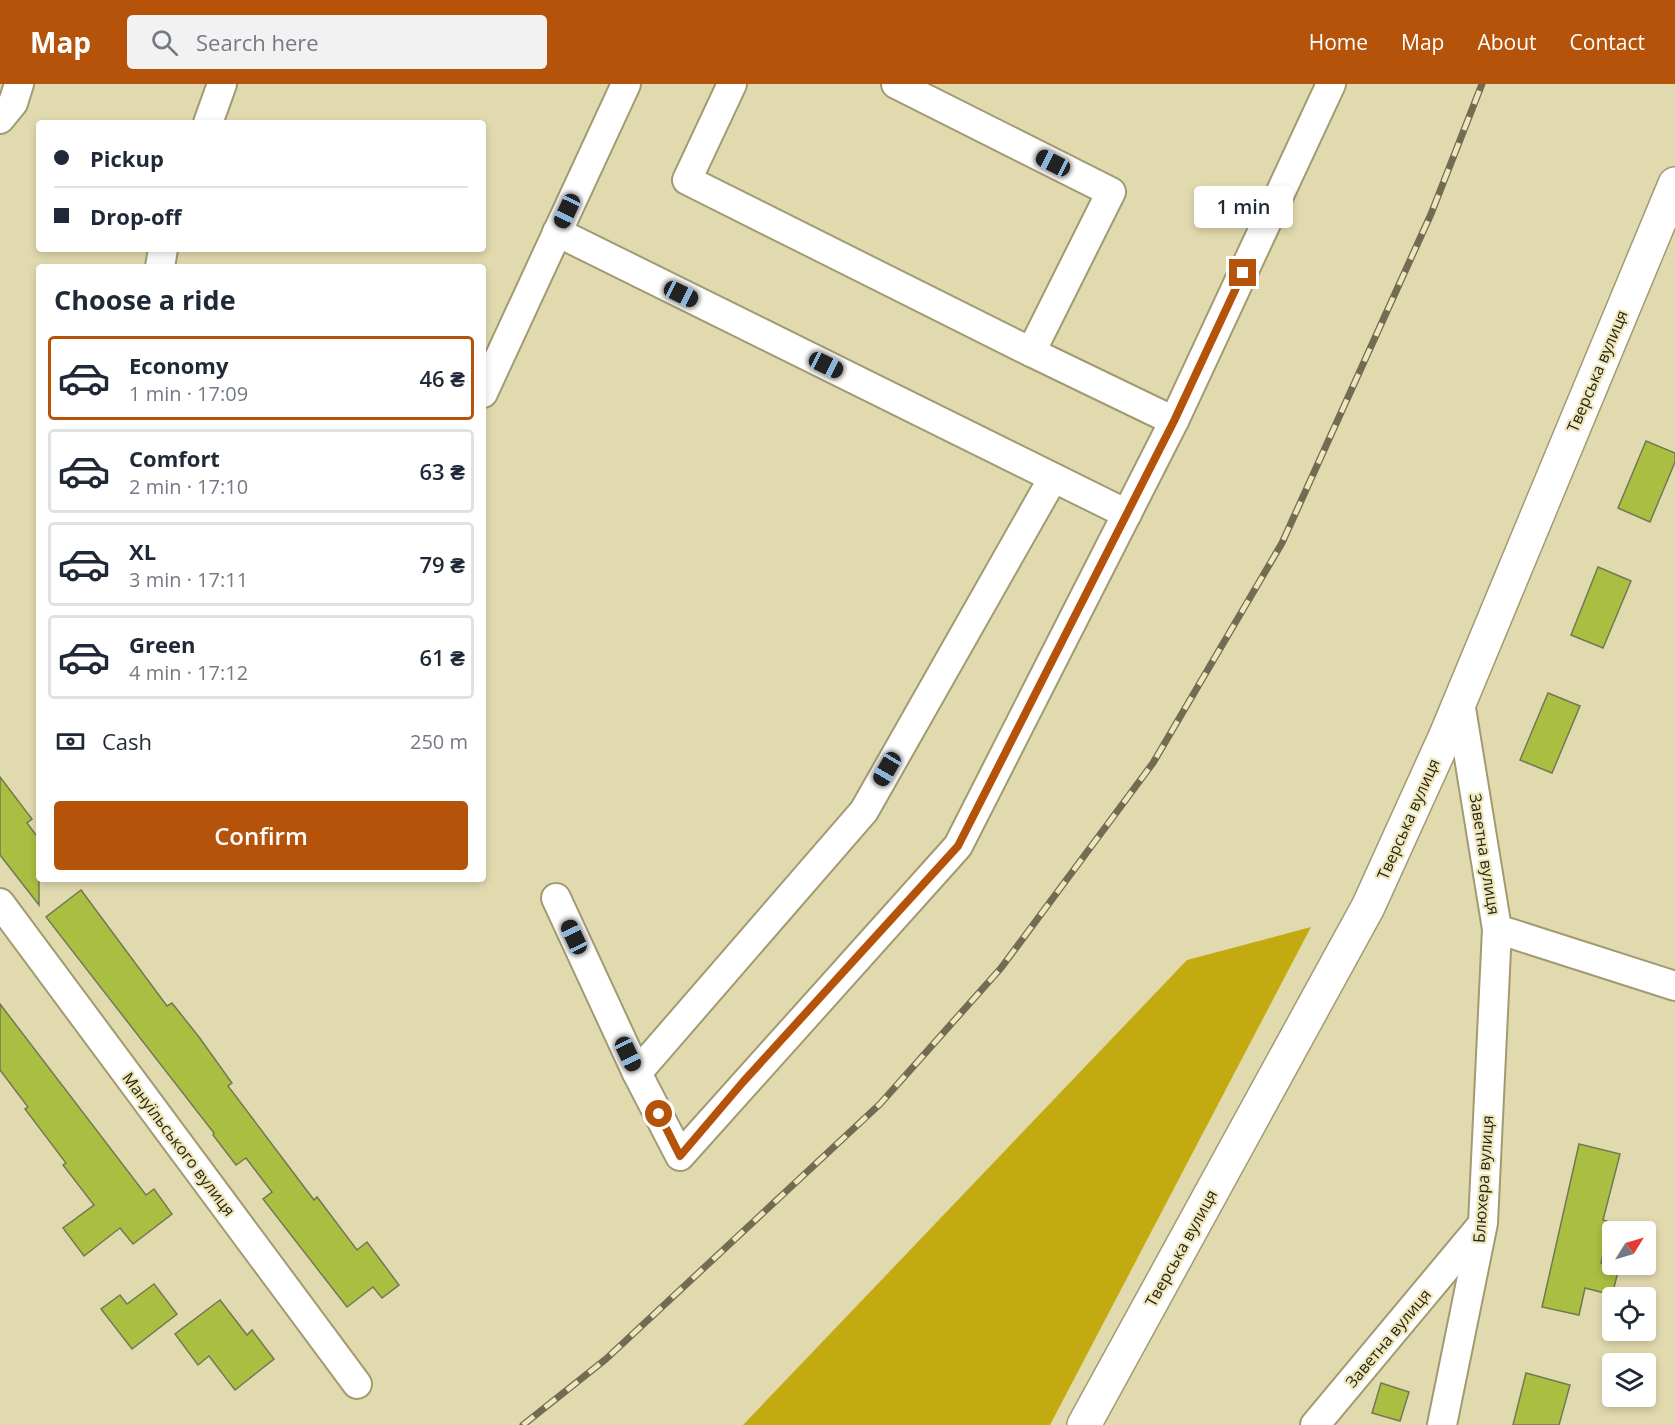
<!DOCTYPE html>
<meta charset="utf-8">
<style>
body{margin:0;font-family:"Open Sans",sans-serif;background:#f2f2f3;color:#1f2937;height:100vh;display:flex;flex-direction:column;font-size:22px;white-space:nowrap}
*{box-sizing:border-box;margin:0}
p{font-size:20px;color:#747a83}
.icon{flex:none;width:33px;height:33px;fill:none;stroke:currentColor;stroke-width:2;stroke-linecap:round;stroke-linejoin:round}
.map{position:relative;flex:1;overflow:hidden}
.drawer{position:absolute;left:36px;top:180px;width:450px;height:618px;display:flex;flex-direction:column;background:#fff;border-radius:6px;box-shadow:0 3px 9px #0003}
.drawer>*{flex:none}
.hud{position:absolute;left:36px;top:36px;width:450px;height:132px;border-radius:6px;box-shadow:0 3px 9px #0003;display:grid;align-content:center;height:132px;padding:0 18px;background:#fff}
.needle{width:39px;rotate:53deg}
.buttons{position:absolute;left:1602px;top:1137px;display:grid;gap:12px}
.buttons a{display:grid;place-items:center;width:54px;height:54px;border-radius:6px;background:#fff;box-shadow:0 3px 9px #0003;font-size:30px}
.end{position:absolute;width:27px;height:27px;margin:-14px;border:8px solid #b45309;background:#fff;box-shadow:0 0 0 3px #fff}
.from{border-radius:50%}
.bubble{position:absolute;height:42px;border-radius:6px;background:#fff;box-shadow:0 3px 9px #0003;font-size:20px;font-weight:600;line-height:42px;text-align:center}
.car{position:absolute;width:18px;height:36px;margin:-18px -9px;border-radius:8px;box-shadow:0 0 4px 2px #0007;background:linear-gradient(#222 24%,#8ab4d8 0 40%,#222 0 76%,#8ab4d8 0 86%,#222 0)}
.hud b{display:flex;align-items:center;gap:21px;height:57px;font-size:22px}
.hud b+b{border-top:2px solid #e0e1e3}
.hud i{width:15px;height:15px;background:#1f2937}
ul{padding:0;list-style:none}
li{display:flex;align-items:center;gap:18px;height:84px;margin:0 12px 9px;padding:0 6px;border:3px solid #e0e1e3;border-radius:6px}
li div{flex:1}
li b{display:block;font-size:22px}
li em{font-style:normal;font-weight:600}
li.selected{border-color:#b45309}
li>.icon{width:54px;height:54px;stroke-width:1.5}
h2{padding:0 18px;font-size:27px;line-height:72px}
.pay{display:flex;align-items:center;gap:15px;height:66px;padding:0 18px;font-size:22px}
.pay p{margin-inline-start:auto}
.cta{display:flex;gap:12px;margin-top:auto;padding:12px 18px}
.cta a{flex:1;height:69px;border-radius:6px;background:#b45309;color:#fff;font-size:24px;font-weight:600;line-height:69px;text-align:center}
header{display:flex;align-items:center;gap:36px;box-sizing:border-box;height:84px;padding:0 30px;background:#b45309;color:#fff}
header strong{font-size:28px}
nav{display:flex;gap:33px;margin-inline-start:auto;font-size:21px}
.search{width:420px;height:54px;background:#f2f2f3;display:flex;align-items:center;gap:15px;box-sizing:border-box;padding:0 21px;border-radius:6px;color:#747a83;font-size:22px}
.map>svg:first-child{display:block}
</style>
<header>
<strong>Map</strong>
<div class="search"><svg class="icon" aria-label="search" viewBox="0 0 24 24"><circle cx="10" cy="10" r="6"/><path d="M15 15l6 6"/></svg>Search here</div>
<nav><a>Home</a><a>Map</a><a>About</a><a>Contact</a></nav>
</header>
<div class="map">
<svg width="1675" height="1341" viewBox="0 0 1675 1341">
<rect width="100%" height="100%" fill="#e2daaf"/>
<path fill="#c3aa11" d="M1311,843L1050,1341H743L1187,876Z"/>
<g fill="#aabf42" stroke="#717952" stroke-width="1.5">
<path d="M1646,357L1675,369V378L1650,438L1618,424Z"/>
<path d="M1598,483L1631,497L1603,564L1571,551Z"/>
<path d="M1548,609L1580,622L1552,689L1520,676Z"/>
<path d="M0,693L32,735L27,739L39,755V821L0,771Z"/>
<path d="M81,806L167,922L172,919L199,953L232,999L228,1002L314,1116L317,1113L357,1166L367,1158L399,1201L382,1214L373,1203L347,1223L263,1115L272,1108L246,1074L236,1081L213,1051L214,1049L46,833Z"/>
<path d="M0,920L146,1111L154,1105L172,1130L133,1160L120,1144L84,1172L63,1144L94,1121L63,1081L66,1079L25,1025L28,1023L0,986Z"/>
<path d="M1579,1060L1620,1070L1603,1136L1610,1138L1601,1179L1619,1184L1612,1211L1585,1204L1579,1231L1542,1223Z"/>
<path d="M154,1200L177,1230L132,1265L101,1225L120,1211L127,1220Z"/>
<path d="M220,1216L247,1251L252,1246L274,1275L235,1306L209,1272L198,1281L175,1250Z"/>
<path d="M1526,1289L1570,1301L1559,1341H1513Z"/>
<path d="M1381,1299L1409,1308L1400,1337L1372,1329Z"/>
</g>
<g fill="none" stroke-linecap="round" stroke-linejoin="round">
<g stroke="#a29a71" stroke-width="32">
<g id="minor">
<path d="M732,0L687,96L1031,268"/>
<path d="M896,0L1111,108L1031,268L1174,337"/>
<path d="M0,35L13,19L19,0"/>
<path d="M208,39L222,0"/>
<path d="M557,148L1127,430"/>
<path d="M160,183L163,165"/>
<path d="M483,309L626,0"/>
<path d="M1460,618L1497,845L1675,902"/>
<path d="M556,814L637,989L680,1072L958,762L1174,337L1331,0"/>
<path d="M0,819L357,1300"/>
<path d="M637,989L864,727L1053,394"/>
<path d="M1315,1341L1481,1142"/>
<path d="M1442,1341L1483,1139L1497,845"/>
</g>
</g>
<g stroke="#a29a71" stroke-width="36">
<path id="major" d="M1084,1341L1368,823L1446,651L1675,100"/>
</g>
<use href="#minor" stroke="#fff" stroke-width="28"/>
<use href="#major" stroke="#fff" stroke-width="33"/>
<g stroke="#726d52" stroke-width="7">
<path id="rail" d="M523,1341L606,1275L880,1020L1001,884L1153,679L1282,459L1431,130L1482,0"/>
</g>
<use href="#rail" stroke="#efe7bc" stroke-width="4.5" stroke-dasharray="14" stroke-linecap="butt"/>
</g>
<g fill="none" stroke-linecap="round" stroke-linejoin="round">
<path stroke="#b45309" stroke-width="8" d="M659,1030L680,1072L743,998L958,762L1174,337L1243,189"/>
</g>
<g text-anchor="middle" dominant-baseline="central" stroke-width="4.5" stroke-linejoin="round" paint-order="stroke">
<g font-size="16" fill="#292615" stroke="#efe7bc">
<text transform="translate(1597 287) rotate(-67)">Тверська вулиця</text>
<text transform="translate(1408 735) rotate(-66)">Тверська вулиця</text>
<text transform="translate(1485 770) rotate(81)">Заветна вулиця</text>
<text transform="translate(179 1060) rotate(53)">Мануїльського вулиця</text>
<text transform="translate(1483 1095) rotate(-86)">Блюхера вулиця</text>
<text transform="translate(1181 1164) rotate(-61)">Тверська вулиця</text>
<text transform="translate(1388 1254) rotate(-50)">Заветна вулиця</text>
</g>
</g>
</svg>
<div class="buttons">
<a><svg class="needle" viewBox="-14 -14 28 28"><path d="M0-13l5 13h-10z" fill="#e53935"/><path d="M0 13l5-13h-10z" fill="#747a83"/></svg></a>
<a><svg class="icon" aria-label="locate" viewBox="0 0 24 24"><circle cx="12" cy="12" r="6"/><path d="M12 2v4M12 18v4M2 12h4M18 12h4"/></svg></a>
<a><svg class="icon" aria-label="layers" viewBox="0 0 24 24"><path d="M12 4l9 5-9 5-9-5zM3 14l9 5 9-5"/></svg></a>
</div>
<i class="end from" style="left:659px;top:1030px"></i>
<i class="end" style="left:1243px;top:189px"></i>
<div class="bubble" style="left:1194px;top:102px;width:99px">1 min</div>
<i class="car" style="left:1053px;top:79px;rotate:297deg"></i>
<i class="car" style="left:567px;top:127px;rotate:205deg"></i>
<i class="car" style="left:681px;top:210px;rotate:116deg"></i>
<i class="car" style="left:826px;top:281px;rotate:116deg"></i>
<i class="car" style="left:887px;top:685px;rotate:210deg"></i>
<i class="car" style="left:574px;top:853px;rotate:335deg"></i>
<i class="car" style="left:628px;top:970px;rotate:155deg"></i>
<div class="hud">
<b><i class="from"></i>Pickup</b>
<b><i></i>Drop-off</b>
</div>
<section class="drawer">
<h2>Choose a ride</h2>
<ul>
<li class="selected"><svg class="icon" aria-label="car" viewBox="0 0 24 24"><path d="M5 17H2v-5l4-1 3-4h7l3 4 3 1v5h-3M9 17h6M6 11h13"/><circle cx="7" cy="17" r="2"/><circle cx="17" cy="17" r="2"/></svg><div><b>Economy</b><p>1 min · 17:09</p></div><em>46 ₴</em></li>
<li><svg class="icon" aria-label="car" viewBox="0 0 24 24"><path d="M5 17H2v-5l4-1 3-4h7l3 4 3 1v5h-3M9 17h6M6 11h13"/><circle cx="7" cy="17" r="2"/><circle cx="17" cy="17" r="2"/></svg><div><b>Comfort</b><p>2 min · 17:10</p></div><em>63 ₴</em></li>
<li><svg class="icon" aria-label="car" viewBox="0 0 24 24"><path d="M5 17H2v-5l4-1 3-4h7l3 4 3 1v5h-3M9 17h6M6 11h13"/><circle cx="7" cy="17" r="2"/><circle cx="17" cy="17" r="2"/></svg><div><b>XL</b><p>3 min · 17:11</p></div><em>79 ₴</em></li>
<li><svg class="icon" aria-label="car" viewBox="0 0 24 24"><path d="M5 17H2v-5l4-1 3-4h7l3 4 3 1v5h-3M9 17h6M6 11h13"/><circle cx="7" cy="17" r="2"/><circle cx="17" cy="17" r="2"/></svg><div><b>Green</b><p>4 min · 17:12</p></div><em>61 ₴</em></li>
</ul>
<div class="pay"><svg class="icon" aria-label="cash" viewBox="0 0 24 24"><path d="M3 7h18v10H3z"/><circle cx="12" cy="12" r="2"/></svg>Cash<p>250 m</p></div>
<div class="cta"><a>Confirm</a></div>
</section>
</div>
